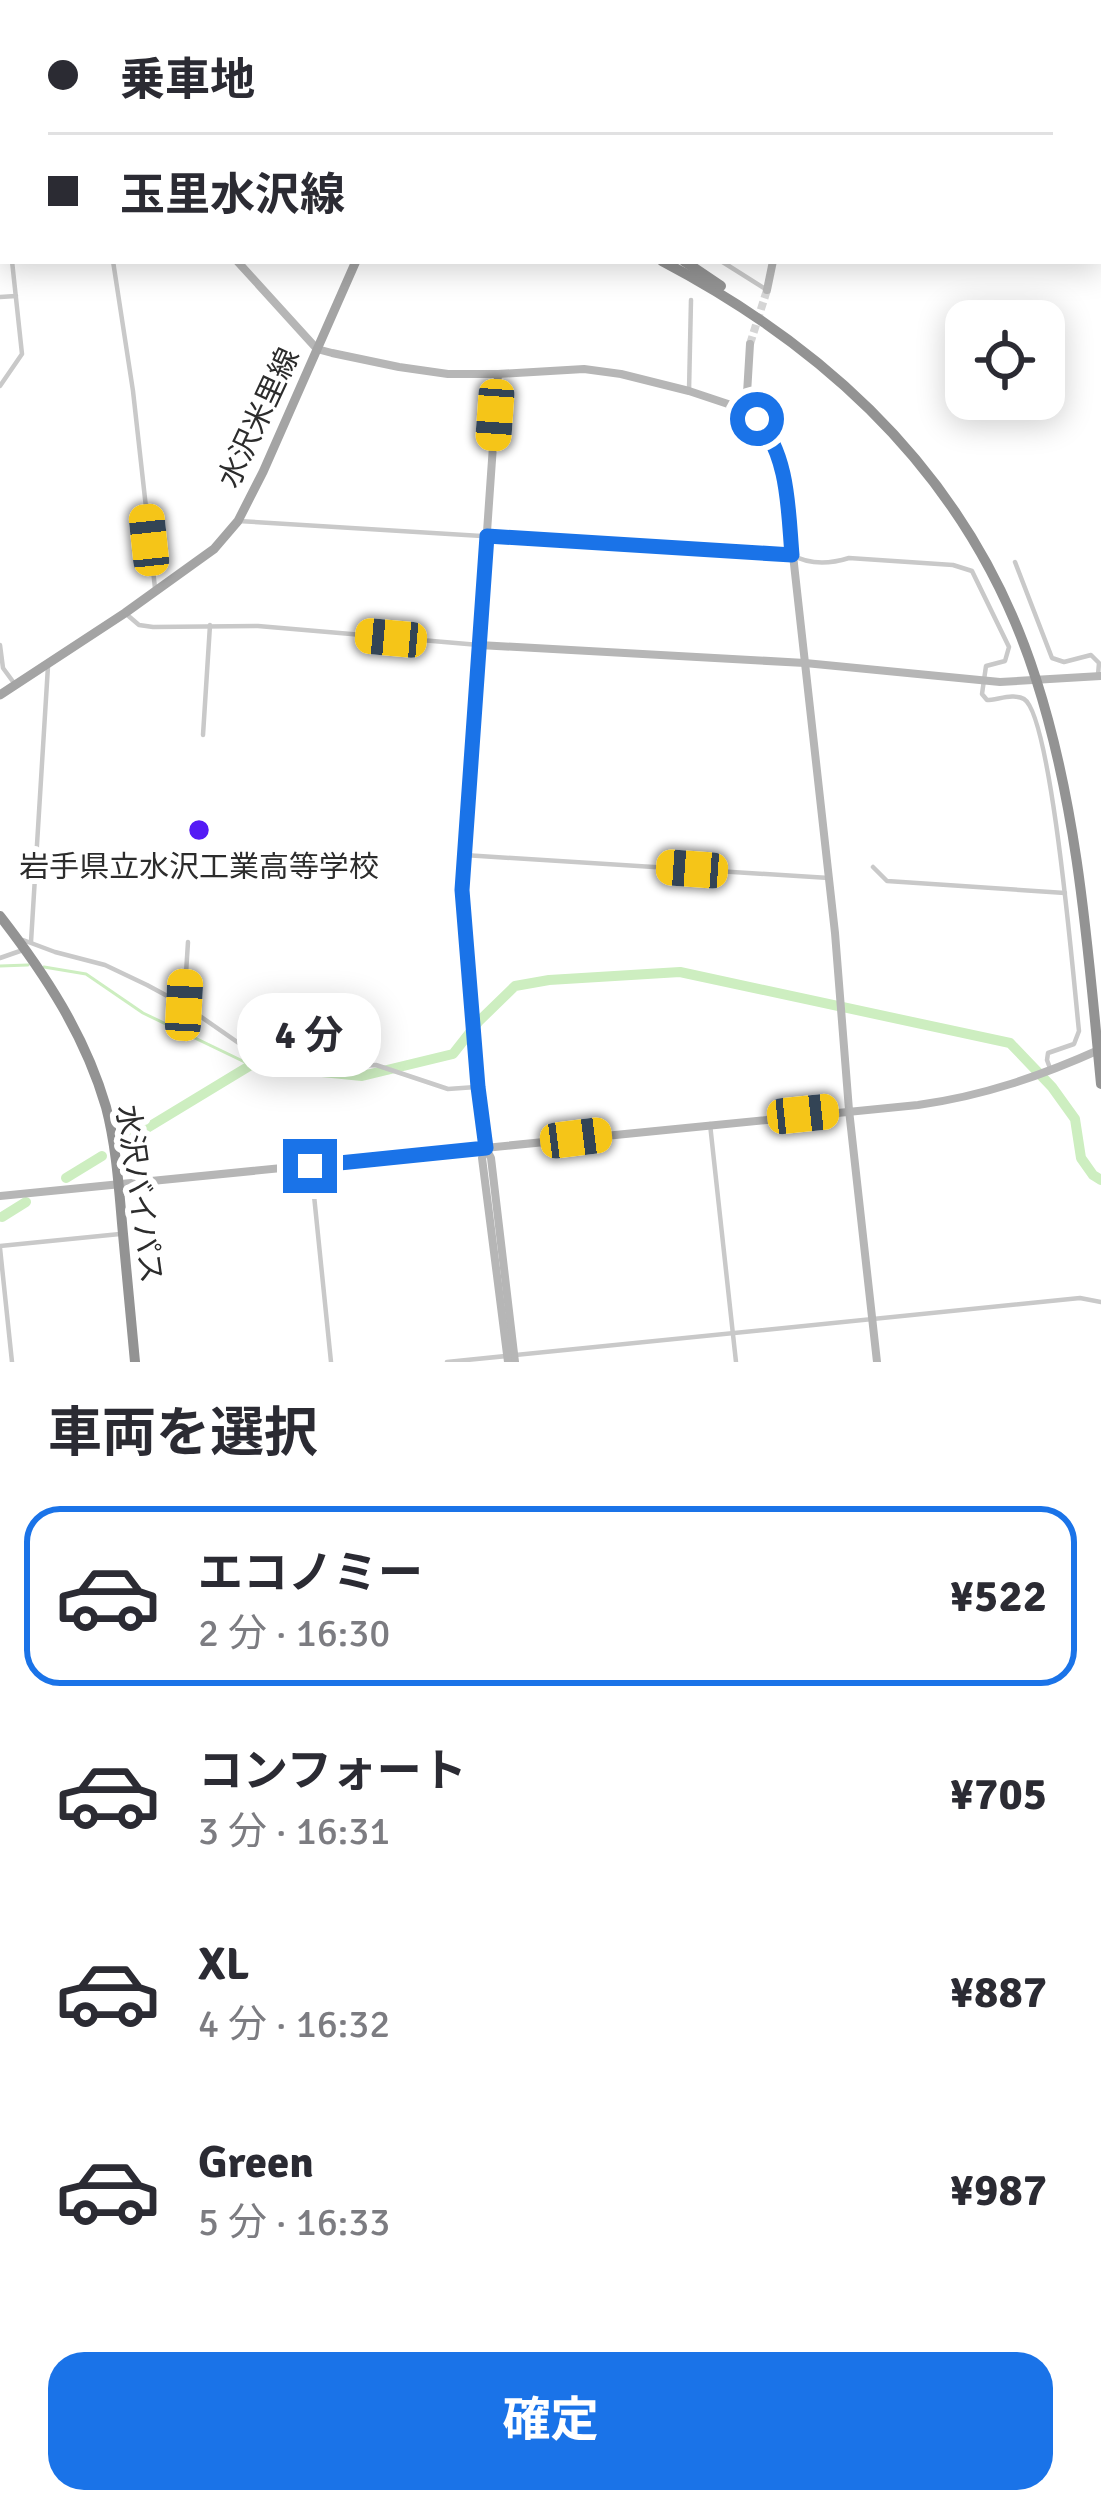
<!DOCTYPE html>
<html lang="ja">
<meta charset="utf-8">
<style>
body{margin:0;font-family:Signika,"Noto Sans JP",sans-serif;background:#f7f7f7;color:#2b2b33;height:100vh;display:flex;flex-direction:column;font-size:45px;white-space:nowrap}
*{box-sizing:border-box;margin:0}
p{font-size:39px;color:#7c7c81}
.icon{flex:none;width:66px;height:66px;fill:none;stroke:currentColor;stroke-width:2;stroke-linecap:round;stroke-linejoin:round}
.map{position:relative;height:1362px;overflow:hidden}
.sheet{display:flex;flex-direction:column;background:#fff;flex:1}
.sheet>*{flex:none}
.guide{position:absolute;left:0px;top:0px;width:1101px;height:264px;box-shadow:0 6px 30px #0003;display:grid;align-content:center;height:264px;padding:0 48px;background:#fff}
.tools{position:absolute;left:945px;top:300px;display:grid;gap:24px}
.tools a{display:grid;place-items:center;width:120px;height:120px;border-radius:24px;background:#fff;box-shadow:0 6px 30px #0003;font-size:60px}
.end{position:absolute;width:54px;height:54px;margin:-27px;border:15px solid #1a73e8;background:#fff;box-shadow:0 0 0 6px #fff}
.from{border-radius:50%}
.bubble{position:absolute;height:84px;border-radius:36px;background:#fff;box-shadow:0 6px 30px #0003;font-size:39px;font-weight:700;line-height:84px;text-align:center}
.car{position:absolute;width:36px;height:72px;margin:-36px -18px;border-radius:15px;box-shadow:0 0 9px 3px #0007;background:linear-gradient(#f5c518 24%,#345 0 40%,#f5c518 0 76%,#345 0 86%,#f5c518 0)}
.guide b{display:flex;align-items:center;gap:42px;height:114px;font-size:45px}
.guide b+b{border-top:3px solid #e1e1e2}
.guide i{width:30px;height:30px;background:#2b2b33}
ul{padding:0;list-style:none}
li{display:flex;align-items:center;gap:36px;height:180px;margin:0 24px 18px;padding:0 24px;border:6px solid transparent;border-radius:36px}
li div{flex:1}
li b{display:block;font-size:45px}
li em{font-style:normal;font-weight:700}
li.current{border-color:#1a73e8}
li>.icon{width:108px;height:108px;stroke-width:1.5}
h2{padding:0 48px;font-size:54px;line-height:144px}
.action{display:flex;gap:24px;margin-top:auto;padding:24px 48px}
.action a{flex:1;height:138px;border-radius:36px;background:#1a73e8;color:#fff;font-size:48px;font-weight:700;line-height:138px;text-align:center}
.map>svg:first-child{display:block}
</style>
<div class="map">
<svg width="1101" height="1362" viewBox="0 0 1101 1362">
<rect width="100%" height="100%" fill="#fff"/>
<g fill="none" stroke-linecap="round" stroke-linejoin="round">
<g stroke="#cdeec0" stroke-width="3">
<path d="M0,966L28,965"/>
<path d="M44,967L86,974L143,1013L251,1065"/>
</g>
<g stroke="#cdeec0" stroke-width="10">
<path d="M124,1142L251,1065L362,1076L453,1054L479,1021L515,986L549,980L680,972L1010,1043L1052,1087L1075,1119L1081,1158L1093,1175L1101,1180"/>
<path d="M66,1178L102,1156"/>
<path d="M2,1217L26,1202"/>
</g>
<path stroke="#d5d5d5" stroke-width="4.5" stroke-dasharray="4.5 2" stroke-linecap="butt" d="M218,3L221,0"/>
<path stroke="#d5d5d5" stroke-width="8" stroke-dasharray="8 4" stroke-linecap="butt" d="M750,344L767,290"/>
<g stroke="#c9c9c9" stroke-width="4.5">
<path d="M192,0L195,3"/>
<path d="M297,0L301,3"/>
<path d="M1054,0L1068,3"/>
<path d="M357,3L358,0"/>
<path d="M1040,3L1041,0"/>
<path d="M1098,9L1101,15"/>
<path d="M0,148L3,176"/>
<path d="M0,191H3"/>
<path d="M113,261L133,391L155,588"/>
<path d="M721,261L767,290"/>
<path d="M0,297L16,296"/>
<path d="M0,386L22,354L12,261"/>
<path d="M689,391L691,300"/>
<path d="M238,521L792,555C810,565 830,564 849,558L953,565L972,571L1009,647L1005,661L986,666L982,694L987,700C997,700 1014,693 1024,699C1052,716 1074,986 1079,1031L1074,1044L1048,1053L1047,1060L1051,1071"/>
<path d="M1015,562L1052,658L1064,662L1091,655L1099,663L1098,675"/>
<path d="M125,613L139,625L153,627L258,626L479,645"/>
<path d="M0,645L3,668L14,683"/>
<path d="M203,735L210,625"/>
<path d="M464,855L829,878"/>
<path d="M873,867L887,881L1065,893"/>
<path d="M23,940L55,952L105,965L147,985L184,1005L253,1053L339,1067L376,1065L448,1089L476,1087"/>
<path d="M31,942L48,666"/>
<path d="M0,958L23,950"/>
<path d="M184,1005L188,942"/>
<path d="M710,1124L736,1362"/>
<path d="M311,1166L331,1362"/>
<path d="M0,1246L120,1234"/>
<path d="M0,1248L12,1362"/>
<path d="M447,1362L1080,1298L1101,1302"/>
</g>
<g stroke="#b6b6b6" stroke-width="8">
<path d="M787,3L788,0"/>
<path d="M0,85L3,87"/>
<path d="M237,261L317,349L332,353L399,367L448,374H498L584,369L621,374L689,391L746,410L757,419L772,439L780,458L786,492L835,933L849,1110L877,1362"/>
<path d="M767,290L773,261"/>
<path d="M498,374L462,890L478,1087L486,1148L491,1158L515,1362"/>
<path d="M746,410L750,344"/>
<path d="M479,645L805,663L1000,682L1101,676"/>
<path d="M486,1149L482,1158L508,1362"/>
<path d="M0,1196L918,1105C983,1096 1041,1076 1101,1049"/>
</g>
<g stroke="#a4a4a4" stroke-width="9">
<path d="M471,3L472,0"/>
<path d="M0,695L125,613L214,549L238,521L263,472L356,261"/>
</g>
<g stroke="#939393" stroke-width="10">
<path d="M231,0L234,3"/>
<path d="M249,0L253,3"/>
<path d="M662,261C837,353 975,487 1036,679C1078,809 1088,949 1101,1084"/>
<path d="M684,261L721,286"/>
<path d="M0,916C45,974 85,1035 106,1107C117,1149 119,1191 123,1234C127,1277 131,1319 135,1362"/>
</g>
</g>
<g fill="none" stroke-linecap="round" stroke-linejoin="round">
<path stroke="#1a73e8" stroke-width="15" d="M310,1166L486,1148L478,1087L462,890L487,536L792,555C788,509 789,456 757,419"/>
</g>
<circle fill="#541bf5" stroke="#fff" stroke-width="4.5" cx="199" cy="830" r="12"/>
<g text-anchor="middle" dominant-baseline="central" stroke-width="12" stroke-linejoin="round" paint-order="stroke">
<g font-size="30" fill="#2c2c2c" stroke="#fff">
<text transform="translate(259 418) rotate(-65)">水沢米里線</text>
<text transform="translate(139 1194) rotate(82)">水沢バイパス</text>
</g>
<g font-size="30" fill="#2c2c2c" stroke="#fff">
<text x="199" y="867">岩手県立水沢工業高等学校</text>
</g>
</g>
</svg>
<div class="tools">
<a><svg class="icon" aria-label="locate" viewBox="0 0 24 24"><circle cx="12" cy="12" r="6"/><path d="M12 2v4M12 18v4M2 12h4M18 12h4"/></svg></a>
</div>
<i class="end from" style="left:757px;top:419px"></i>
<i class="end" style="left:310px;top:1166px"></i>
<div class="bubble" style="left:237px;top:993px;width:144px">4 分</div>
<i class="car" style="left:495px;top:415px;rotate:184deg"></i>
<i class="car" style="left:149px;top:540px;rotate:354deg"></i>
<i class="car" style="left:391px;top:638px;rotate:275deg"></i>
<i class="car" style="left:692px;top:869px;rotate:274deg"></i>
<i class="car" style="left:184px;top:1005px;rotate:3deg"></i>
<i class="car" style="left:803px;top:1114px;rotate:84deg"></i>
<i class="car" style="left:576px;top:1138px;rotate:83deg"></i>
<div class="guide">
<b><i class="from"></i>乗車地</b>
<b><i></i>玉里水沢線</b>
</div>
</div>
<section class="sheet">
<h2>車両を選択</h2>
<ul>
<li class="current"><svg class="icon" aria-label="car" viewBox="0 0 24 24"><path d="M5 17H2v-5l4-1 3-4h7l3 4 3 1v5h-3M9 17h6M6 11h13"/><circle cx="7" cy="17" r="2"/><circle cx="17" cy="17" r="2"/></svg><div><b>エコノミー</b><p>2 分 · 16:30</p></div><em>¥522</em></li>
<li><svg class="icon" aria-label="car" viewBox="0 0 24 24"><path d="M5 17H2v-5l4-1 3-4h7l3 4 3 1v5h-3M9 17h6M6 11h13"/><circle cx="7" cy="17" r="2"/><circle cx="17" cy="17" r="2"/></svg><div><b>コンフォート</b><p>3 分 · 16:31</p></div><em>¥705</em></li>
<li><svg class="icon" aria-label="car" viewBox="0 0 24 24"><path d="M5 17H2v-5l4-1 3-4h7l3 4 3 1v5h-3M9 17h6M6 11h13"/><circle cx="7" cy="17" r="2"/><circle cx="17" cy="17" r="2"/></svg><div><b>XL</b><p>4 分 · 16:32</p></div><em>¥887</em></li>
<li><svg class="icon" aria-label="car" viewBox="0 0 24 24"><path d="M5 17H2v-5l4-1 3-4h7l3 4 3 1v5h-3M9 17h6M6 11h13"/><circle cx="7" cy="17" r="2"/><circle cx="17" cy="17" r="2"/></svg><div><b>Green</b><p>5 分 · 16:33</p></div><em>¥987</em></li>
</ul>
<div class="action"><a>確定</a></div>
</section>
